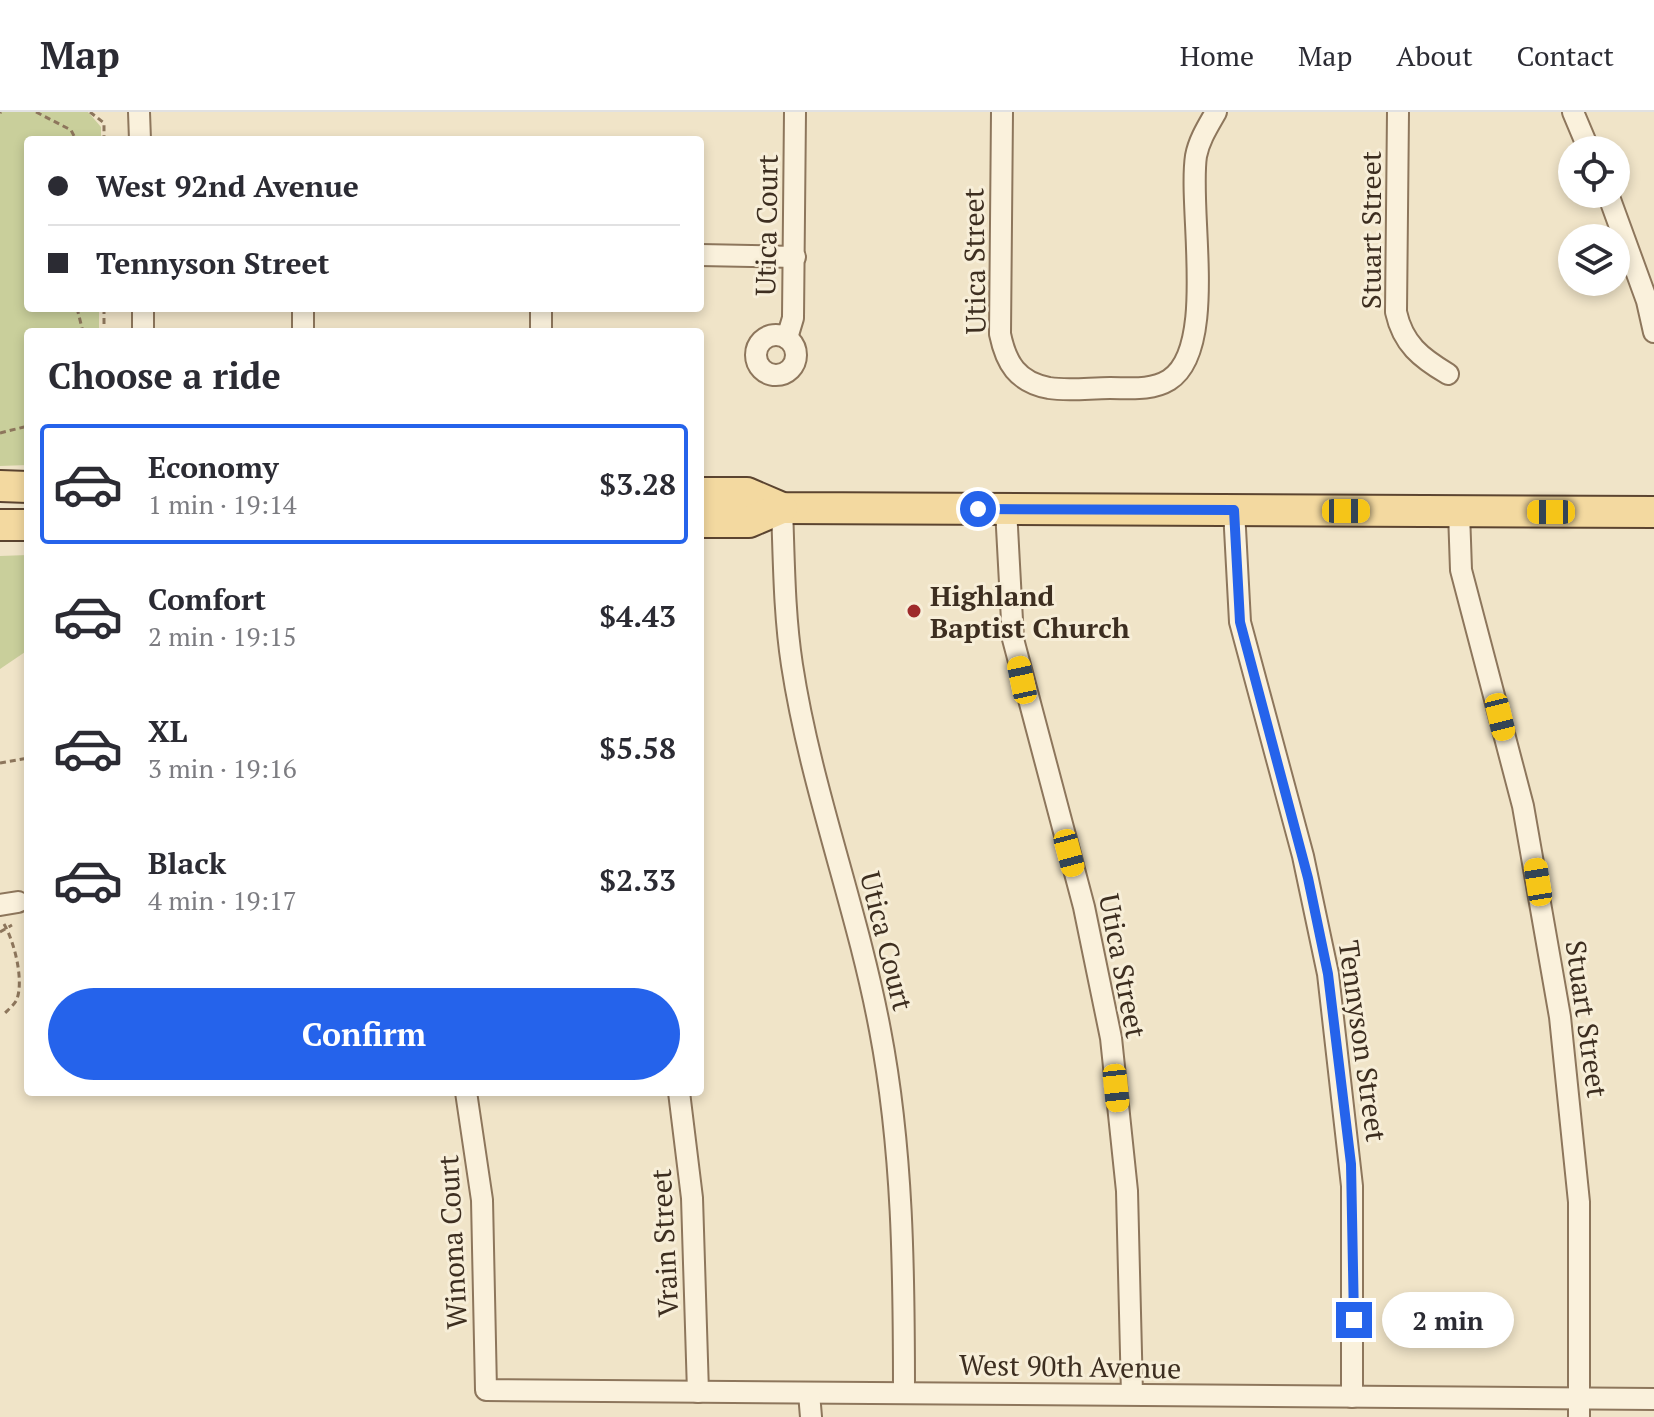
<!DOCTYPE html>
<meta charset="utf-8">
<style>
body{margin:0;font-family:"PT Serif",serif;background:#f7f7f7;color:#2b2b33;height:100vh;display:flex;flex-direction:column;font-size:30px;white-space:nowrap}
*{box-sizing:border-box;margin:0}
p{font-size:26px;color:#7c7c81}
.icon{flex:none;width:44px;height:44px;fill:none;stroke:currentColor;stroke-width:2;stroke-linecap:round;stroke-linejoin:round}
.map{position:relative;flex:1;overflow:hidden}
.sheet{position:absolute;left:24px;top:216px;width:680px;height:768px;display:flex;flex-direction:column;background:#fff;border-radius:8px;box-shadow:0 4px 12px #0003}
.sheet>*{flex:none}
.guide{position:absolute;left:24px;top:24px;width:680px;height:176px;border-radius:8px;box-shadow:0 4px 12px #0003;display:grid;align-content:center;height:176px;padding:0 24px;background:#fff}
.buttons{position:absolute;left:1558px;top:24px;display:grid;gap:16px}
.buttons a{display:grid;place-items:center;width:72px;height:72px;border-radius:50%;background:#fff;box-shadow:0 4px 12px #0003;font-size:40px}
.end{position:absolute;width:36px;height:36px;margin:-18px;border:10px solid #2563eb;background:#fff;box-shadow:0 0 0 4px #fff}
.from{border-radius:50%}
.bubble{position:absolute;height:56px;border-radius:28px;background:#fff;box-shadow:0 4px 12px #0003;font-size:26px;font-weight:700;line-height:56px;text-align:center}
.car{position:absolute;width:24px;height:48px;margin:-24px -12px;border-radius:10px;box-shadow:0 0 6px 2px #0007;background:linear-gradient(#f5c518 24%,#345 0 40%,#f5c518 0 76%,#345 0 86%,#f5c518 0)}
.guide b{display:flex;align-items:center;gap:28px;height:76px;font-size:30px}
.guide b+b{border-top:2px solid #e1e1e2}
.guide i{width:20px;height:20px;background:#2b2b33}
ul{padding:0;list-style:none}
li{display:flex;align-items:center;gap:24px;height:120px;margin:0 16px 12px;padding:0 8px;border:4px solid transparent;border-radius:8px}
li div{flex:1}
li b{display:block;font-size:30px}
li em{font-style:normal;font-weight:700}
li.active{border-color:#2563eb}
li>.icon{width:72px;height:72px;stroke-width:1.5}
h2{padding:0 24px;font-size:36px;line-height:96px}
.action{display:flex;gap:16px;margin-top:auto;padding:16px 24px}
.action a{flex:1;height:92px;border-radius:48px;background:#2563eb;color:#fff;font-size:32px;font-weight:700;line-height:92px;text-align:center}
header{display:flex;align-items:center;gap:48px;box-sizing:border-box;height:112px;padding:0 40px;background:#fff;border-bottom:2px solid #e1e1e2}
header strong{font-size:38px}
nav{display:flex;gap:44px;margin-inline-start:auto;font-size:28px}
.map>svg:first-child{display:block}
</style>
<header>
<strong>Map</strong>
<nav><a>Home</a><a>Map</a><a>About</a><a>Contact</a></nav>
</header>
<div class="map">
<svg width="1654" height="1305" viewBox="0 0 1654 1305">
<rect width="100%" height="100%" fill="#f0e4c8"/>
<g fill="#c9cf9b">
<path d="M0,0H88L101,15V28H28V196H99V220H28V353L0,354Z"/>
<path d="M28,443V538L0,557V444Z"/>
</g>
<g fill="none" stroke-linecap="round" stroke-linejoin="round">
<g stroke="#8d765c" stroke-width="24">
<g id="street">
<path d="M139,0L140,28"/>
<path d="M1002,0L1000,222C1006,251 1017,270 1049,276C1068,279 1090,276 1110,276C1130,276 1151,279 1169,268C1218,237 1188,98 1196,44C1199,28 1208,14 1216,0"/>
<path d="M1398,0L1396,200C1403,232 1421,246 1448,262"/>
<path d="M1573,0L1589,38"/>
<path d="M1608,82L1647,189L1654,220"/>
<path d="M700,143L795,145"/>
<path d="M303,196V220"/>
<path d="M143,220V196"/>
<path d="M541,220V196"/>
<circle cx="776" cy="243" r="20"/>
<path d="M787,226L793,206L795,0"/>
<path d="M782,396C784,448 784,501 792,553C811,677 857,795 880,918C903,1038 904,1159 904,1281"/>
<path d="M1006,397L1013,527L1084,795L1111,926L1127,1079L1132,1282"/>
<path d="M1234,398L1240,510L1303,744L1328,862L1352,1074V1285"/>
<path d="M1459,400L1461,458L1523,694L1560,905L1579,1090V1305"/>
<path d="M0,793L18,790"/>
<path d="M466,980L482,1088L486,1278L1654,1287"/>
<path d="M679,980L692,1086L698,1280"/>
<path d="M809,1281L811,1305"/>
</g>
</g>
<g stroke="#5b4430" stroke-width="34">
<g id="primary">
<path d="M0,374L28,375"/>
<path d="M700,381H747L782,396L1654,400"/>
<path d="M700,410H749L782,396"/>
<path d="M0,413H28"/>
</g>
</g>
<g stroke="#8d765c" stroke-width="3" stroke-dasharray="6 4" stroke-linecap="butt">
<path d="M36,0L71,18L76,28"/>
<path d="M90,0L104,11V28"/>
<path d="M0,1L1,0"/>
<path d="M77,196L83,220"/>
<path d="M104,196V220"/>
<path d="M0,321L28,314"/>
<path d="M0,651L28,646"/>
<path d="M4,812C14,829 24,867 17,887C15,892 9,897 5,901"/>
<path d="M0,820L12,813"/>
</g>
<use href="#street" stroke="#faf1dc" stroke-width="20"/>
<use href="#primary" stroke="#f3d9a0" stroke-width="30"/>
</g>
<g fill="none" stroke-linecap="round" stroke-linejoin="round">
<path stroke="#2563eb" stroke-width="10" d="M978,397L1234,398L1240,510L1308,766L1328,862L1351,1052L1354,1208"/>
</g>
<circle fill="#9e2a2b" stroke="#f7eed8" stroke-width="3" cx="914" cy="499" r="8"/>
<g text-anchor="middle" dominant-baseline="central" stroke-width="6" stroke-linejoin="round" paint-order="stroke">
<g font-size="28" fill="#3d2e20" stroke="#f7eed8">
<text transform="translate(766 113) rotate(-89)">Utica Court</text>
<text transform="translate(1370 118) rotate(-90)">Stuart Street</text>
<text transform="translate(974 149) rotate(-91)">Utica Street</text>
<text transform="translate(887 829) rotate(76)">Utica Court</text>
<text transform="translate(1123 854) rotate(79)">Utica Street</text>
<text transform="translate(1587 907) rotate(82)">Stuart Street</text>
<text transform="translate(1363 929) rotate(82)">Tennyson Street</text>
<text transform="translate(452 1130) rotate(-93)">Winona Court</text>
<text transform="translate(664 1131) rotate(-93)">Vrain Street</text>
<text transform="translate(1070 1254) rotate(1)">West 90th Avenue</text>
</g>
<g font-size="28" font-weight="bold" fill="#3d2e20" stroke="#f7eed8" text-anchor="start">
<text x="930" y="483">Highland<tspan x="930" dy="32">Baptist Church</tspan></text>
</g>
</g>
</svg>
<div class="buttons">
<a><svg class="icon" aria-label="locate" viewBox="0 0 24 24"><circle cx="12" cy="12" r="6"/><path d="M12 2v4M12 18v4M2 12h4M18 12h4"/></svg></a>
<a><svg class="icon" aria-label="layers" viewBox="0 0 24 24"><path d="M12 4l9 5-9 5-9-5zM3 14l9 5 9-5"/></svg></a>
</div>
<i class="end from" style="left:978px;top:397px"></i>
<i class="end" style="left:1354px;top:1208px"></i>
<div class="bubble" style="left:1382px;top:1180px;width:132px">2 min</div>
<i class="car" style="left:1346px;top:399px;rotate:90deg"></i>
<i class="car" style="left:1551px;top:400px;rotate:270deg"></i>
<i class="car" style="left:1022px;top:568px;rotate:348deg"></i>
<i class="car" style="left:1500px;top:605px;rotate:166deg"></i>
<i class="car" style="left:1069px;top:741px;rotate:165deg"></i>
<i class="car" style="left:1538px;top:770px;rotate:351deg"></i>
<i class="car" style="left:1116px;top:976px;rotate:174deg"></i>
<div class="guide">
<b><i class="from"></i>West 92nd Avenue</b>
<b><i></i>Tennyson Street</b>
</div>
<section class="sheet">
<h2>Choose a ride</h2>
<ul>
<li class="active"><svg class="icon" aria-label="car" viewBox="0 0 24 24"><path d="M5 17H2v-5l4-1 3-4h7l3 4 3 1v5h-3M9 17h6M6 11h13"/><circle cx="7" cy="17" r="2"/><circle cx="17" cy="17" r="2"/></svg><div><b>Economy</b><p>1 min · 19:14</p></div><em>$3.28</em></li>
<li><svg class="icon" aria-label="car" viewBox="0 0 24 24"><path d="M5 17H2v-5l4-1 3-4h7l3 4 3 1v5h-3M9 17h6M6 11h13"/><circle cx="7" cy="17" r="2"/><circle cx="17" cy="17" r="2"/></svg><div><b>Comfort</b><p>2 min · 19:15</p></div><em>$4.43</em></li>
<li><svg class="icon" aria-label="car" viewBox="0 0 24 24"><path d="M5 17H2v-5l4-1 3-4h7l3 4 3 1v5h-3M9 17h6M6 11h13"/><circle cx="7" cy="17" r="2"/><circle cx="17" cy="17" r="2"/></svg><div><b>XL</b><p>3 min · 19:16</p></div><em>$5.58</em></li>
<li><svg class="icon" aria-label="car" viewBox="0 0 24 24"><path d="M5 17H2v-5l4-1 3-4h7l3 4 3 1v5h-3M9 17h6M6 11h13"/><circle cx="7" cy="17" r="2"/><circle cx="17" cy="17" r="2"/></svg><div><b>Black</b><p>4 min · 19:17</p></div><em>$2.33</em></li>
</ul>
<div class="action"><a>Confirm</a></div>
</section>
</div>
